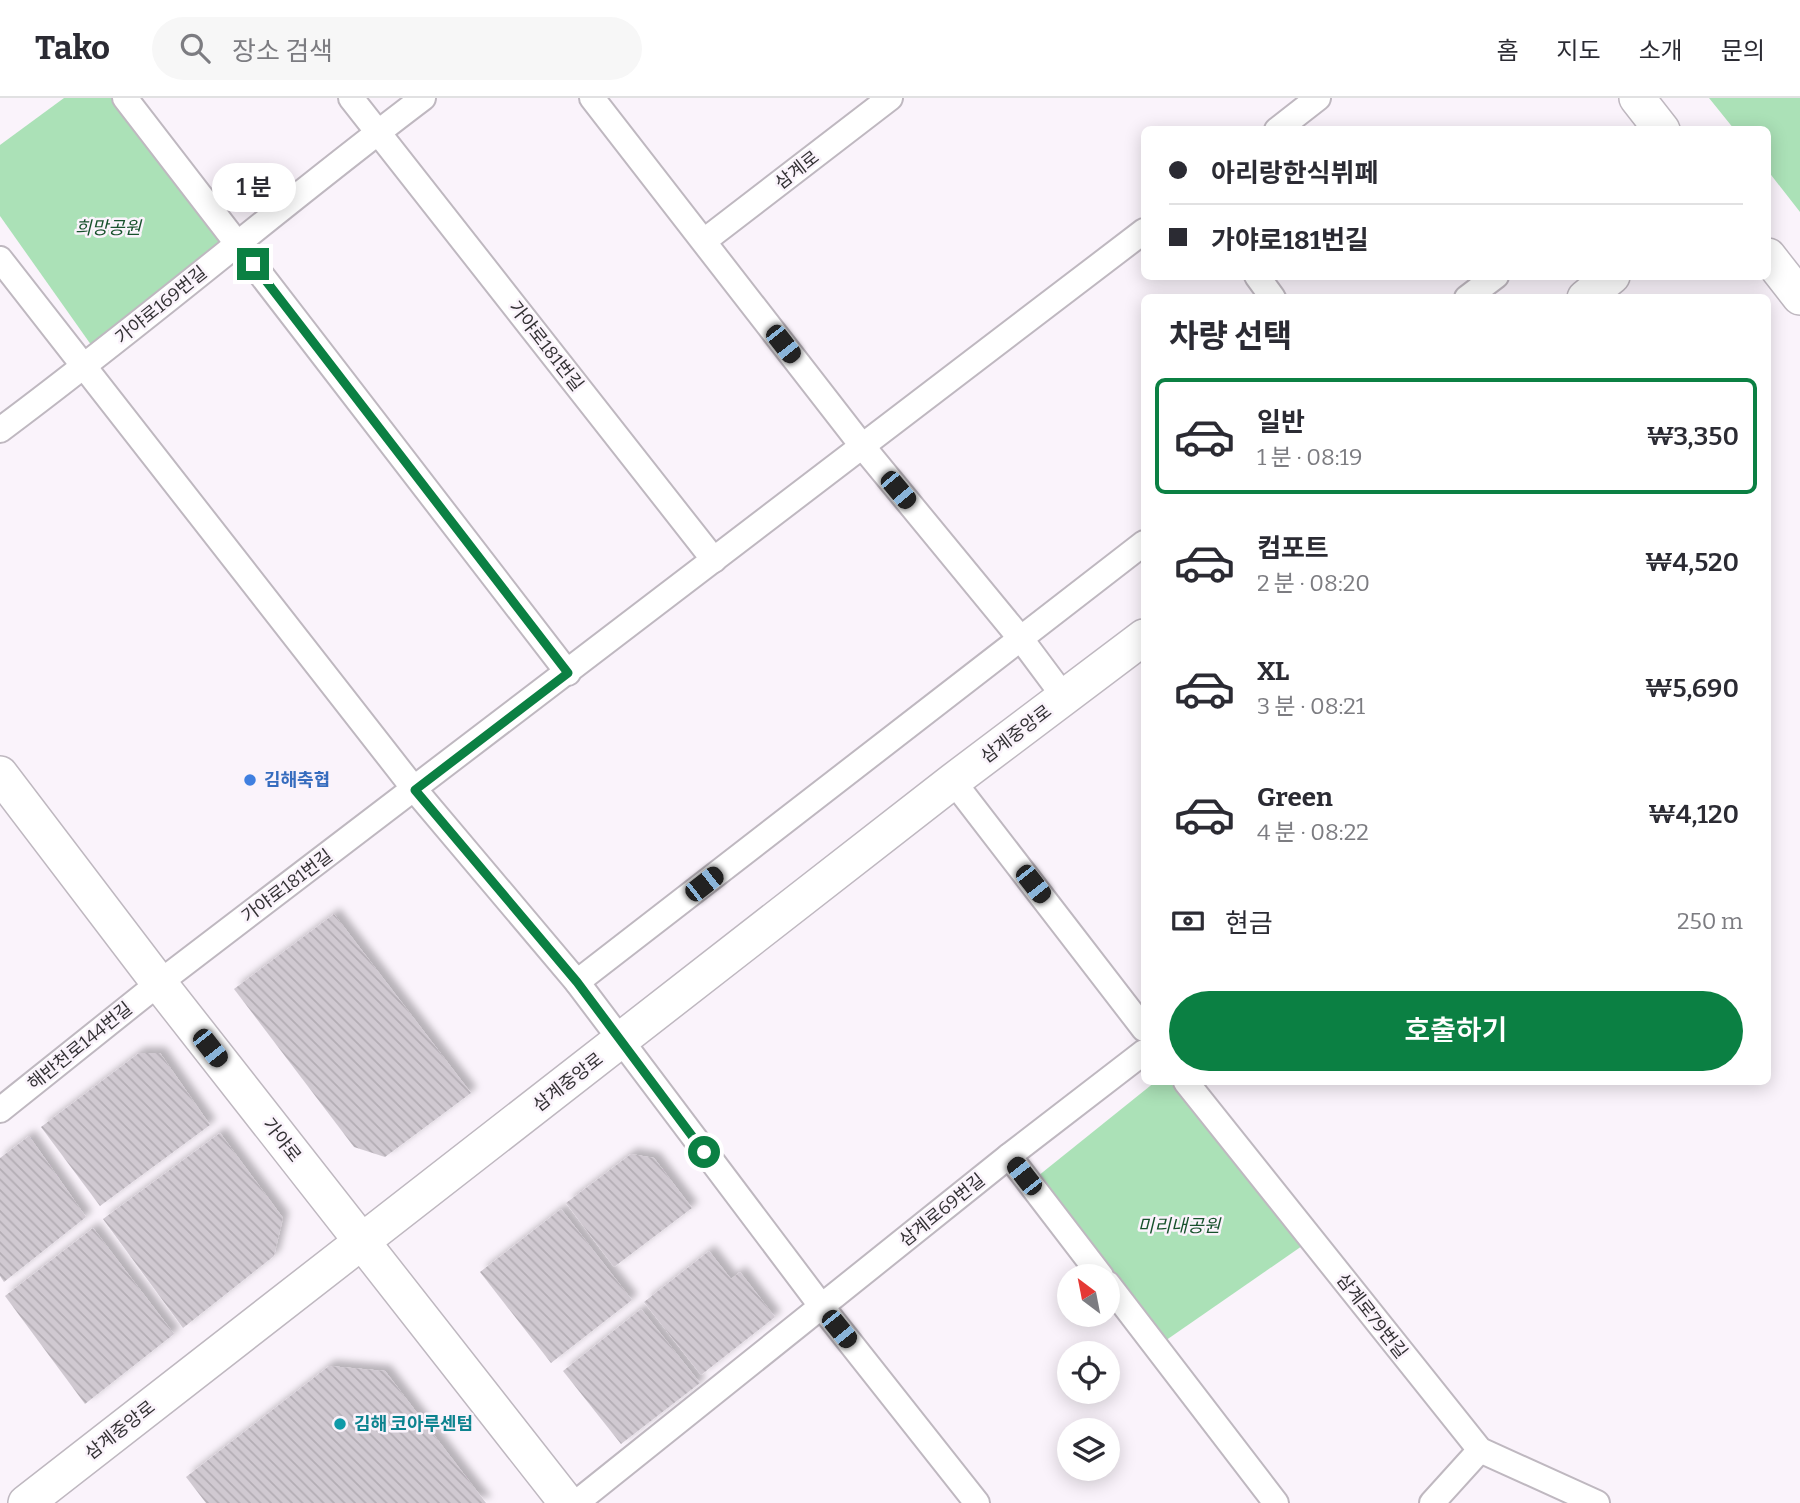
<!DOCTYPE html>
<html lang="ko">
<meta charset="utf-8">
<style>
body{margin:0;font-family:Bitter,"Noto Sans KR",serif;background:#f7f7f7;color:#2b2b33;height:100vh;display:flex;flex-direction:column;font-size:26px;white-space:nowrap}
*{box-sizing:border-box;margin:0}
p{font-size:23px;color:#7c7c81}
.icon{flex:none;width:38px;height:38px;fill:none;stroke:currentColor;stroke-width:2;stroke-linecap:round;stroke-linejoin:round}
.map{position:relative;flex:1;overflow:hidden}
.drawer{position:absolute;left:1141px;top:196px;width:630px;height:791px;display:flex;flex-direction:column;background:#fff;border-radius:10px;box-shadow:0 4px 18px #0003}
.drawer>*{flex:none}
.top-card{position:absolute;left:1141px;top:28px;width:630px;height:154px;border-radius:10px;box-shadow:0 4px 18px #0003;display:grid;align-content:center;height:154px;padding:0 28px;background:#fff}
.needle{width:46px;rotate:328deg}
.controls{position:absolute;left:1057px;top:1166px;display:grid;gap:14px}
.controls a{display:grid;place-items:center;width:63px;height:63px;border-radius:50%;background:#fff;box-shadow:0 4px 18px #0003;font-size:35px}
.end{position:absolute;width:32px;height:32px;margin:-16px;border:9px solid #0b8043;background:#fff;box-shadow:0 0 0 4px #fff}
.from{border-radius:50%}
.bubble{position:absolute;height:49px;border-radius:24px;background:#fff;box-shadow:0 4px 18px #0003;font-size:23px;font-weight:600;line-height:49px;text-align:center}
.car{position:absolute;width:21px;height:42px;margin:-21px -10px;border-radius:9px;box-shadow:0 0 5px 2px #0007;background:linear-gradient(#222 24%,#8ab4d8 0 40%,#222 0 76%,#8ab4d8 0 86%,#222 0)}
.top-card b{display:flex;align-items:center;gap:24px;height:66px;font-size:26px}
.top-card b+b{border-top:2px solid #e1e1e2}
.top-card i{width:18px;height:18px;background:#2b2b33}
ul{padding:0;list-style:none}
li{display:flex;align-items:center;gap:21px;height:116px;margin:0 14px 10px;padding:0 14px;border:4px solid transparent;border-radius:10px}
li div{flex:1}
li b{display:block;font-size:26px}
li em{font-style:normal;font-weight:600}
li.current{border-color:#0b8043}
li>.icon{width:63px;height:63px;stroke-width:1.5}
h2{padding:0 28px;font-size:32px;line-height:84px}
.pay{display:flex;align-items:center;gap:18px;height:77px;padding:0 28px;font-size:26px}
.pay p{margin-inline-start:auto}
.button{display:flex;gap:14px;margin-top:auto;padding:14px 28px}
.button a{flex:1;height:80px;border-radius:42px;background:#0b8043;color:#fff;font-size:28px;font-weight:600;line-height:80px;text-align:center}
header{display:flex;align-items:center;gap:42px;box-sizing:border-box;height:98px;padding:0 35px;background:#fff;border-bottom:2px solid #e1e1e2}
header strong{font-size:33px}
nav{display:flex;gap:38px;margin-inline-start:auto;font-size:24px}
.search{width:490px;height:63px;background:#f7f7f7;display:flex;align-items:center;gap:18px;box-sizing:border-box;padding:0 24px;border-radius:38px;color:#7c7c81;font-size:26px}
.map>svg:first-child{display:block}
</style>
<header>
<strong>Tako</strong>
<div class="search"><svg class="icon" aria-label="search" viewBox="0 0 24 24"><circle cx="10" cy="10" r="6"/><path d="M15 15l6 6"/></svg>장소 검색</div>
<nav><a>홈</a><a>지도</a><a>소개</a><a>문의</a></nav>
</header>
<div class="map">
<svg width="1800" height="1405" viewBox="0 0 1800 1405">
<defs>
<pattern id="building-back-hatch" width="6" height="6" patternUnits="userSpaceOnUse" patternTransform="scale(1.75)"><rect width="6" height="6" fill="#d0c9d1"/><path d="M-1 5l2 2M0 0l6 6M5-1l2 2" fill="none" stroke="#b3adb4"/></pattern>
<filter id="shadow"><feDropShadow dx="6" dy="-6" stdDeviation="3.5" flood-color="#0004"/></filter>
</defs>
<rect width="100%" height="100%" fill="#faf3fb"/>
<g fill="#abe1b7">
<path d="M64,0H112L224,146L94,251L0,118V47Z"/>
<path d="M1709,0H1800V114L1768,73V32L1734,31Z"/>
<path d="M1155,984H1170L1302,1148L1162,1245L1038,1078Z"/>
</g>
<g fill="url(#building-back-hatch)" filter="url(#shadow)">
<path d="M334,816L471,995L385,1059L354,1049L234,891Z"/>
<path d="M139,955H160L210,1027L100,1108L41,1029Z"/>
<path d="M220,1035L283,1120L274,1158L183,1230L103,1121Z"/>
<path d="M29,1038L86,1119L4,1184L0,1178V1060Z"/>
<path d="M631,1056L654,1060L692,1110L614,1169L566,1105Z"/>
<path d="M561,1111L632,1202L551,1265L480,1174Z"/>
<path d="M93,1130L174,1236L85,1306L5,1198Z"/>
<path d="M709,1153L731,1181L740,1174L775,1219L701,1277L644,1204Z"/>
<path d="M641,1211L700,1285L621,1346L563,1273Z"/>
<path d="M329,1268L385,1273L486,1405H206L186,1379Z"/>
</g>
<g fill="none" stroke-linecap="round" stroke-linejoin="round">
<g stroke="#bfb8c0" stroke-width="28">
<g id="street">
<path d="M125,0L568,575"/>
<path d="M351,0L714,462"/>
<path d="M592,0L863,349L1021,541L1065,600"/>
<path d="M1277,32L1318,0"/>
<path d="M704,143L890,0"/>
<path d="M0,161L415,692L577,884L822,1209L977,1405"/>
<path d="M1257,178L1273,200"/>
<path d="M1467,200L1496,178"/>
<path d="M0,332C144,225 280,108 423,0"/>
<path d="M953,683L1144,931"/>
<path d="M577,884L1144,445"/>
<path d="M1186,984L1480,1352L1597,1405"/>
<path d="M0,1012L159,885L1144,133"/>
<path d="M1009,1058L1101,1178"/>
<path d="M1108,1186L1276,1405"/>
<path d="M576,1405L1009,1058L1144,954"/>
<path d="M1432,1405L1480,1352"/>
</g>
</g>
<g stroke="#bfb8c0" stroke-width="38">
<g id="secondary">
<path d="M1637,0L1662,32"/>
<path d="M1768,158L1800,199"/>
<path d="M1585,200L1612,178"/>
<path d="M0,676L159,885L567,1405"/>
<path d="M26,1405L953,683L1144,539"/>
</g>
</g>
<use href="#street" stroke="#fff" stroke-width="24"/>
<use href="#secondary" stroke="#fff" stroke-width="35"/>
</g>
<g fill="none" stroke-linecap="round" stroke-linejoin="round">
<path stroke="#0b8043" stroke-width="9" d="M253,166L568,575L415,692L577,884L704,1054"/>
</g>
<circle fill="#3f7fe0" stroke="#faf3fb" stroke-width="2.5" cx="250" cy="682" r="7"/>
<circle fill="#0f9aa8" stroke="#faf3fb" stroke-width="2.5" cx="340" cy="1326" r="7"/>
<g text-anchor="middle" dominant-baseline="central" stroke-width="5" stroke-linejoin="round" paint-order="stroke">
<g font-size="18" fill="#333134" stroke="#faf3fb">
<text transform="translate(797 72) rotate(-38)">삼계로</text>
<text transform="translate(161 207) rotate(-39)">가야로169번길</text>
<text transform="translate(546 248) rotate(52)">가야로181번길</text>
<text transform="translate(1016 636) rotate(-37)">삼계중앙로</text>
<text transform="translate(287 788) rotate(-37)">가야로181번길</text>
<text transform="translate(80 948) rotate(-39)">해반천로144번길</text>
<text transform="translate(568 984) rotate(-38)">삼계중앙로</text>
<text transform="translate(282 1042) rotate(52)">가야로</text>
<text transform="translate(942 1112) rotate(-39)">삼계로69번길</text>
<text transform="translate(1372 1218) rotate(52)">삼계로79번길</text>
<text transform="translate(120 1332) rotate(-38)">삼계중앙로</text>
</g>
<g font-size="18" font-style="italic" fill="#16512b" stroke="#faf3fb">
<text x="108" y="130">희망공원</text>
<text x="1179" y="1128">미리내공원</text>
</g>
<g font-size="18" font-weight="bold" fill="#366cbe" stroke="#faf3fb" text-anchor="start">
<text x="264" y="682">김해축협</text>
</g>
<g font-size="18" font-weight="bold" fill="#0d838f" stroke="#faf3fb" text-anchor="start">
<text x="354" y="1326">김해 코아루센텀</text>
</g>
</g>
</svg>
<div class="controls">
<a><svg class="needle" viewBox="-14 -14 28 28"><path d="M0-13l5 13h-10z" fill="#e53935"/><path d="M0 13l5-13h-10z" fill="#7c7c81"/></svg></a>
<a><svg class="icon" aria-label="locate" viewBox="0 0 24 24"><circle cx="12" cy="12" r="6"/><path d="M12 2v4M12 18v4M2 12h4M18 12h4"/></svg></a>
<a><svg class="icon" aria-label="layers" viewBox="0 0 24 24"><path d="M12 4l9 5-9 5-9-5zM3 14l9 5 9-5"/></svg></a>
</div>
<i class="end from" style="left:704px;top:1054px"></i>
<i class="end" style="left:253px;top:166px"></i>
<div class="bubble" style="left:212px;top:65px;width:84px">1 분</div>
<i class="car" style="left:783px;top:246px;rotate:142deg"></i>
<i class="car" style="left:898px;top:392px;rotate:140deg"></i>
<i class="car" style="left:704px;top:786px;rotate:52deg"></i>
<i class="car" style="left:1033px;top:786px;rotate:142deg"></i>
<i class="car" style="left:210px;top:950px;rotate:142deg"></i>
<i class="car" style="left:1024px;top:1078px;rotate:322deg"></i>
<i class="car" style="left:839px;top:1231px;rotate:141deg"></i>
<div class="top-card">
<b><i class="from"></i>아리랑한식뷔페</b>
<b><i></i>가야로181번길</b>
</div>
<section class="drawer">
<h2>차량 선택</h2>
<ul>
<li class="current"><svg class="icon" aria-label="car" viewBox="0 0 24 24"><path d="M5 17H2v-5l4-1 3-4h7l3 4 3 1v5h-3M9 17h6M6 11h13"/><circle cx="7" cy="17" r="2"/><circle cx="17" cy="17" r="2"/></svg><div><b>일반</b><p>1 분 · 08:19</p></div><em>₩3,350</em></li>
<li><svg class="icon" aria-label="car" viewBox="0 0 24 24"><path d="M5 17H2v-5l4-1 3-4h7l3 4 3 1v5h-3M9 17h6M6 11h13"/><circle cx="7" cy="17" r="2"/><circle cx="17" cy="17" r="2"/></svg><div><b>컴포트</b><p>2 분 · 08:20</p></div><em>₩4,520</em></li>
<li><svg class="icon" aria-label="car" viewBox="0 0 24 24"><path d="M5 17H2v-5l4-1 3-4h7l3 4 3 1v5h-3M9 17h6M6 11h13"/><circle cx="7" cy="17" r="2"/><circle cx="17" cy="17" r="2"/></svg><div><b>XL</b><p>3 분 · 08:21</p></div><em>₩5,690</em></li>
<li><svg class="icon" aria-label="car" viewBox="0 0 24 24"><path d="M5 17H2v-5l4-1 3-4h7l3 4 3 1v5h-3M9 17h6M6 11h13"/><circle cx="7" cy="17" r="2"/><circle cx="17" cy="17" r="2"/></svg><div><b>Green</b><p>4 분 · 08:22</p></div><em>₩4,120</em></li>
</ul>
<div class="pay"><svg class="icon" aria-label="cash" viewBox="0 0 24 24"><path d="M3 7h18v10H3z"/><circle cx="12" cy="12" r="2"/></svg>현금<p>250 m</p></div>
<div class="button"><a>호출하기</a></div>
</section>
</div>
